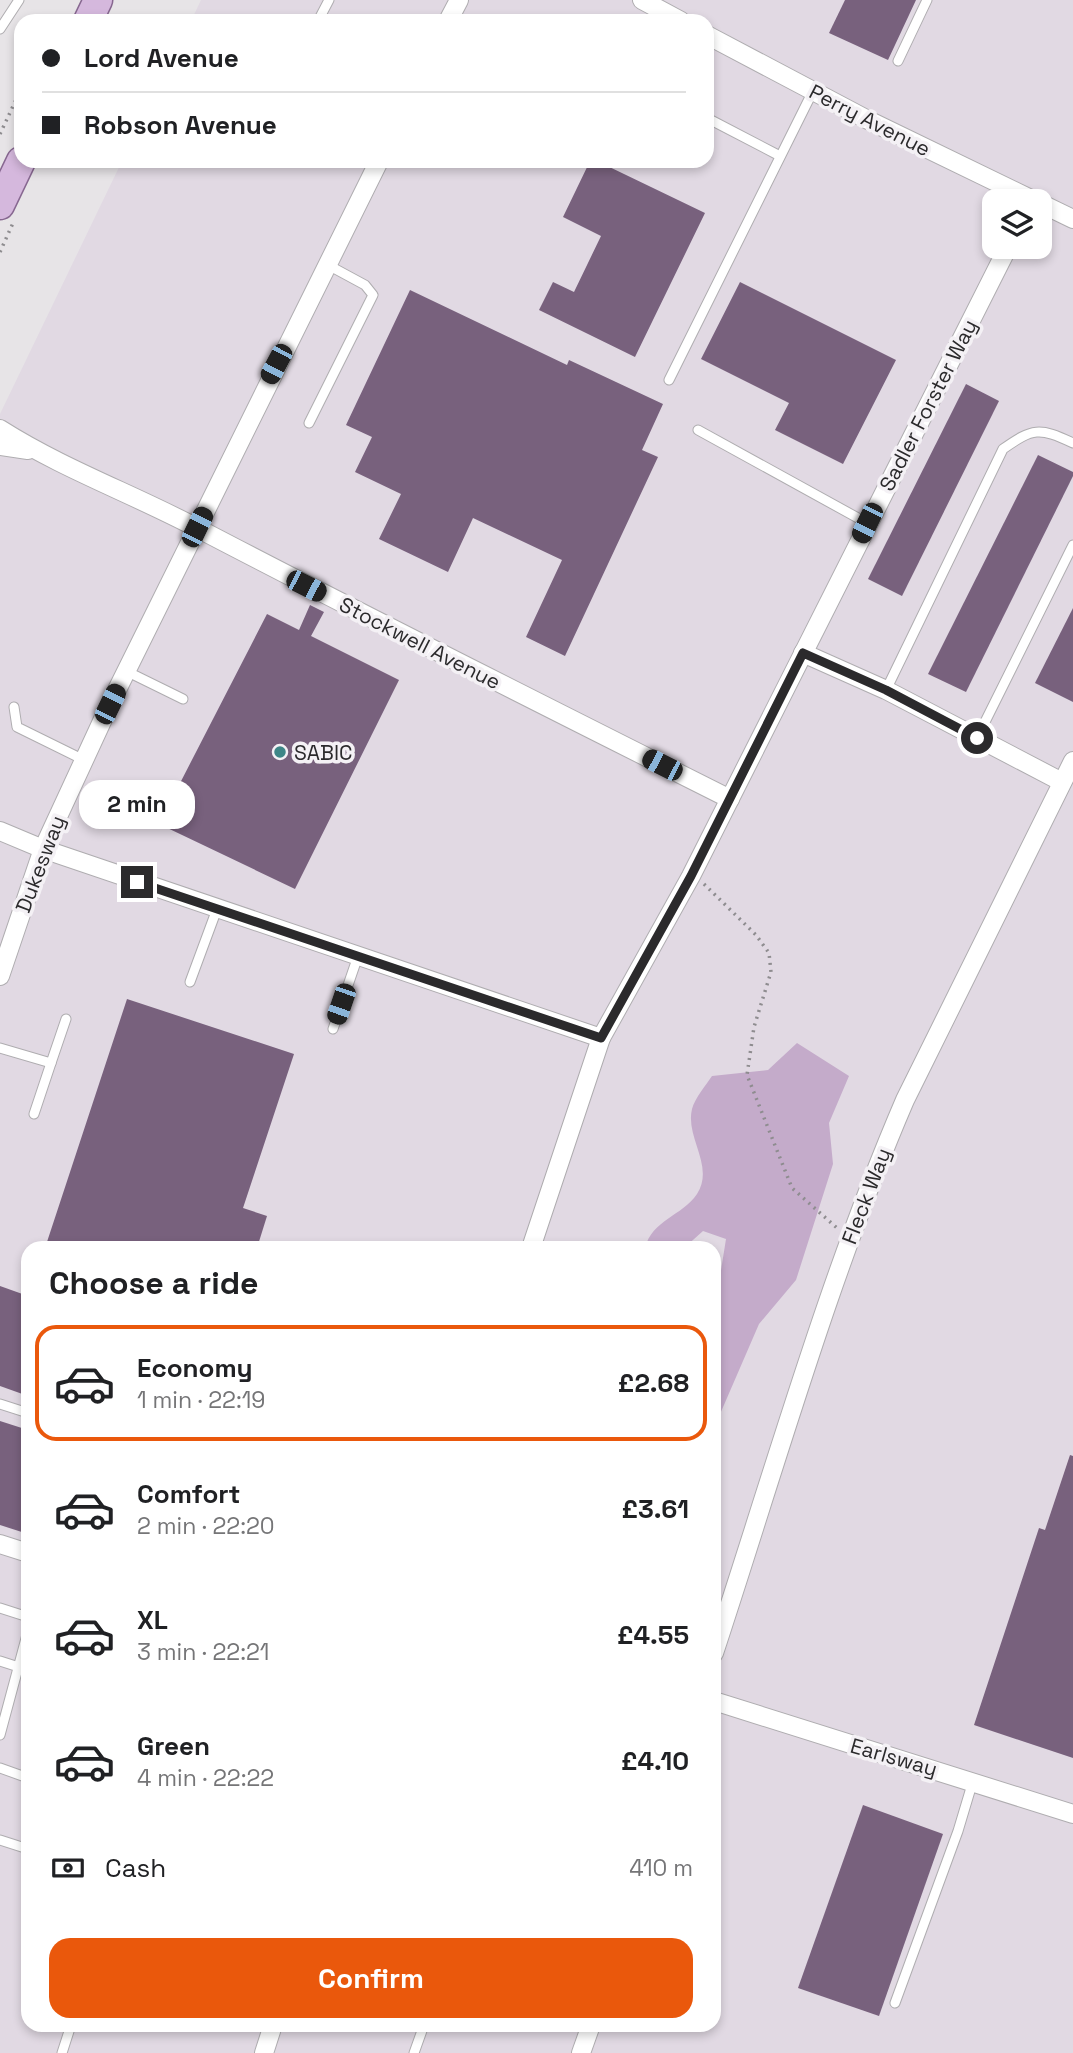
<!DOCTYPE html>
<meta charset="utf-8">
<style>
body{margin:0;font-family:"Space Grotesk",sans-serif;background:#f2f2f2;color:#202124;height:100vh;display:flex;flex-direction:column;font-size:26px;white-space:nowrap}
*{box-sizing:border-box;margin:0}
p{font-size:23px;color:#757577}
.icon{flex:none;width:38px;height:38px;fill:none;stroke:currentColor;stroke-width:2;stroke-linecap:round;stroke-linejoin:round}
.map{position:relative;flex:1;overflow:hidden}
.panel{position:absolute;left:21px;top:1241px;width:700px;height:791px;display:flex;flex-direction:column;background:#fff;border-radius:21px;box-shadow:0 4px 10px #0003}
.panel>*{flex:none}
.hud{position:absolute;left:14px;top:14px;width:700px;height:154px;border-radius:21px;box-shadow:0 4px 10px #0003;display:grid;align-content:center;height:154px;padding:0 28px;background:#fff}
.controls{position:absolute;left:982px;top:189px;display:grid;gap:14px}
.controls a{display:grid;place-items:center;width:70px;height:70px;border-radius:14px;background:#fff;box-shadow:0 4px 10px #0003;font-size:35px}
.end{position:absolute;width:32px;height:32px;margin:-16px;border:9px solid #2b2a2c;background:#fff;box-shadow:0 0 0 4px #fff}
.from{border-radius:50%}
.bubble{position:absolute;height:49px;border-radius:21px;background:#fff;box-shadow:0 4px 10px #0003;font-size:23px;font-weight:600;line-height:49px;text-align:center}
.car{position:absolute;width:21px;height:42px;margin:-21px -10px;border-radius:9px;box-shadow:0 0 5px 2px #0007;background:linear-gradient(#222 24%,#8ab4d8 0 40%,#222 0 76%,#8ab4d8 0 86%,#222 0)}
.hud b{display:flex;align-items:center;gap:24px;height:66px;font-size:26px}
.hud b+b{border-top:2px solid #e0e0e0}
.hud i{width:18px;height:18px;background:#202124}
ul{padding:0;list-style:none}
li{display:flex;align-items:center;gap:21px;height:116px;margin:0 14px 10px;padding:0 14px;border:4px solid transparent;border-radius:21px}
li div{flex:1}
li b{display:block;font-size:26px}
li em{font-style:normal;font-weight:600}
li.on{border-color:#ea580c}
li>.icon{width:63px;height:63px;stroke-width:1.5}
h2{padding:0 28px;font-size:32px;line-height:84px}
.pay{display:flex;align-items:center;gap:18px;height:77px;padding:0 28px;font-size:26px}
.pay p{margin-inline-start:auto}
.action{display:flex;gap:14px;margin-top:auto;padding:14px 28px}
.action a{flex:1;height:80px;border-radius:21px;background:#ea580c;color:#fff;font-size:28px;font-weight:600;line-height:80px;text-align:center}
.map>svg:first-child{display:block}
</style>
<div class="map">
<svg width="1073" height="2053" viewBox="0 0 1073 2053">
<rect width="100%" height="100%" fill="#e7e4e7"/>
<path fill="#e1d9e3" fill-rule="evenodd" d="M201,0H1073V2053H0V414L122,161H707V21H191ZM994,201H1040V247H994ZM28,1248H714V2025H28Z"/>
<path fill="#c4abca" d="M797,1043L849,1076L829,1123L833,1164L796,1280L759,1324L714,1428V1314L726,1239L703,1231L684,1248H645C652,1220 682,1216 697,1194C715,1166 685,1138 692,1109C695,1098 706,1085 712,1076L768,1070Z"/>
<g fill="#78617d">
<path d="M845,0H916L888,60L829,33Z"/>
<path d="M590,161H597L705,213L635,357L539,310L553,282L574,292L601,236L563,217Z"/>
<path d="M740,282L896,360L843,464L775,430L789,403L701,359Z"/>
<path d="M410,290L567,365L569,360L663,404L642,450L658,457L565,656L526,637L562,560L473,518L448,572L379,539L401,494L355,472L372,437L346,425Z"/>
<path d="M966,384L999,401L902,596L868,579Z"/>
<path d="M1038,455L1073,472V476L966,692L928,674Z"/>
<path d="M310,605L324,612L311,636L399,680L295,889L159,824L267,614L299,630Z"/>
<path d="M1073,608V702L1035,683Z"/>
<path d="M127,999L294,1054L243,1208L267,1216L257,1248H45Z"/>
<path d="M0,1286L28,1296V1396L0,1386Z"/>
<path d="M0,1421L28,1430V1534L0,1525Z"/>
<path d="M1070,1455L1073,1456V1758L974,1725L1039,1528L1045,1530Z"/>
<path d="M863,1805L943,1834L879,2016L798,1988Z"/>
</g>
<g fill="none" stroke-linecap="round" stroke-linejoin="round">
<g stroke="#afadb0" stroke-width="11">
<g id="lane">
<path d="M318,21L329,0"/>
<path d="M0,29L19,0"/>
<path d="M898,61L927,0"/>
<path d="M707,118L780,156"/>
<path d="M669,380L813,91"/>
<path d="M309,423L373,295L365,285L328,265"/>
<path d="M698,430L867,523"/>
<path d="M126,671L183,699"/>
<path d="M886,690L1003,449C1033,428 1039,427 1073,443"/>
<path d="M14,707L17,727L84,760"/>
<path d="M977,738L1073,545"/>
<path d="M190,982L217,909"/>
<path d="M333,1029L358,956"/>
<path d="M0,1048L51,1063L34,1114"/>
<path d="M51,1063L66,1019"/>
<path d="M0,1404L28,1413"/>
<path d="M0,1608L28,1617"/>
<path d="M0,1661L28,1670"/>
<path d="M0,1735L28,1631"/>
<path d="M0,1768L28,1778"/>
<path d="M0,1840L28,1849"/>
<path d="M895,2003L958,1831L973,1781"/>
<path d="M256,2025L272,2029"/>
<path d="M62,2053L71,2025"/>
<path d="M414,2053L424,2025"/>
</g>
</g>
<g stroke="#afadb0" stroke-width="20">
<g id="street">
<path d="M642,0L681,21"/>
<path d="M448,21L459,0"/>
<path d="M707,35L868,120L1035,201"/>
<path d="M1040,203L1073,219"/>
<path d="M0,429C63,469 133,494 199,529C375,621 553,710 730,799"/>
<path d="M0,446L28,450"/>
<path d="M803,653L886,690L1062,782"/>
<path d="M0,831L43,849L601,1038"/>
<path d="M0,976L43,849L110,704L379,161"/>
<path d="M531,1248L601,1038L691,876L1008,247"/>
<path d="M0,1544L28,1553"/>
<path d="M714,1653C775,1468 828,1279 905,1100L1073,761"/>
<path d="M714,1701L1073,1814"/>
<path d="M264,2053L273,2025"/>
<path d="M581,2053L591,2025"/>
</g>
</g>
<g stroke="#876790" stroke-width="31">
<g id="primary">
<path d="M88,21L98,0"/>
<path d="M0,205L21,161"/>
</g>
</g>
<g stroke="#8e8c8f" stroke-width="3.5" stroke-dasharray="2 5" stroke-linecap="butt">
<path d="M0,134L21,89"/>
<path d="M0,252L13,223"/>
<path d="M704,884L756,935L769,953L771,972L754,1027L747,1075L792,1188L837,1228"/>
</g>
<use href="#lane" stroke="#fff" stroke-width="9"/>
<use href="#street" stroke="#fff" stroke-width="18"/>
<use href="#primary" stroke="#d5b8dd" stroke-width="28"/>
</g>
<g fill="none" stroke-linecap="round" stroke-linejoin="round">
<path stroke="#2b2a2c" stroke-width="9" d="M137,882L601,1038L691,876L803,653L886,690L977,738"/>
</g>
<circle fill="#3e8687" stroke="#f4f1f5" stroke-width="2.5" cx="280" cy="752" r="7"/>
<g text-anchor="middle" dominant-baseline="central" stroke-width="7" stroke-linejoin="round" paint-order="stroke">
<g font-size="21" fill="#2b2a2c" stroke="#f4f1f5">
<text transform="translate(870 120) rotate(27)">Perry Avenue</text>
<text transform="translate(928 405) rotate(-63)">Sadler Forster Way</text>
<text transform="translate(420 643) rotate(27)">Stockwell Avenue</text>
<text transform="translate(40 864) rotate(-69)">Dukesway</text>
<text transform="translate(866 1196) rotate(-69)">Fleck Way</text>
<text transform="translate(894 1757) rotate(16)">Earlsway</text>
</g>
<g font-size="21" fill="#2b2a2c" stroke="#f4f1f5" text-anchor="start">
<text x="294" y="752">SABIC</text>
</g>
</g>
</svg>
<div class="controls">
<a><svg class="icon" aria-label="layers" viewBox="0 0 24 24"><path d="M12 4l9 5-9 5-9-5zM3 14l9 5 9-5"/></svg></a>
</div>
<i class="end from" style="left:977px;top:738px"></i>
<i class="end" style="left:137px;top:882px"></i>
<div class="bubble" style="left:79px;top:780px;width:116px">2 min</div>
<i class="car" style="left:276px;top:364px;rotate:208deg"></i>
<i class="car" style="left:867px;top:523px;rotate:206deg"></i>
<i class="car" style="left:197px;top:527px;rotate:26deg"></i>
<i class="car" style="left:306px;top:586px;rotate:117deg"></i>
<i class="car" style="left:110px;top:704px;rotate:26deg"></i>
<i class="car" style="left:662px;top:765px;rotate:297deg"></i>
<i class="car" style="left:341px;top:1004px;rotate:199deg"></i>
<div class="hud">
<b><i class="from"></i>Lord Avenue</b>
<b><i></i>Robson Avenue</b>
</div>
<section class="panel">
<h2>Choose a ride</h2>
<ul>
<li class="on"><svg class="icon" aria-label="car" viewBox="0 0 24 24"><path d="M5 17H2v-5l4-1 3-4h7l3 4 3 1v5h-3M9 17h6M6 11h13"/><circle cx="7" cy="17" r="2"/><circle cx="17" cy="17" r="2"/></svg><div><b>Economy</b><p>1 min · 22:19</p></div><em>£2.68</em></li>
<li><svg class="icon" aria-label="car" viewBox="0 0 24 24"><path d="M5 17H2v-5l4-1 3-4h7l3 4 3 1v5h-3M9 17h6M6 11h13"/><circle cx="7" cy="17" r="2"/><circle cx="17" cy="17" r="2"/></svg><div><b>Comfort</b><p>2 min · 22:20</p></div><em>£3.61</em></li>
<li><svg class="icon" aria-label="car" viewBox="0 0 24 24"><path d="M5 17H2v-5l4-1 3-4h7l3 4 3 1v5h-3M9 17h6M6 11h13"/><circle cx="7" cy="17" r="2"/><circle cx="17" cy="17" r="2"/></svg><div><b>XL</b><p>3 min · 22:21</p></div><em>£4.55</em></li>
<li><svg class="icon" aria-label="car" viewBox="0 0 24 24"><path d="M5 17H2v-5l4-1 3-4h7l3 4 3 1v5h-3M9 17h6M6 11h13"/><circle cx="7" cy="17" r="2"/><circle cx="17" cy="17" r="2"/></svg><div><b>Green</b><p>4 min · 22:22</p></div><em>£4.10</em></li>
</ul>
<div class="pay"><svg class="icon" aria-label="cash" viewBox="0 0 24 24"><path d="M3 7h18v10H3z"/><circle cx="12" cy="12" r="2"/></svg>Cash<p>410 m</p></div>
<div class="action"><a>Confirm</a></div>
</section>
</div>
